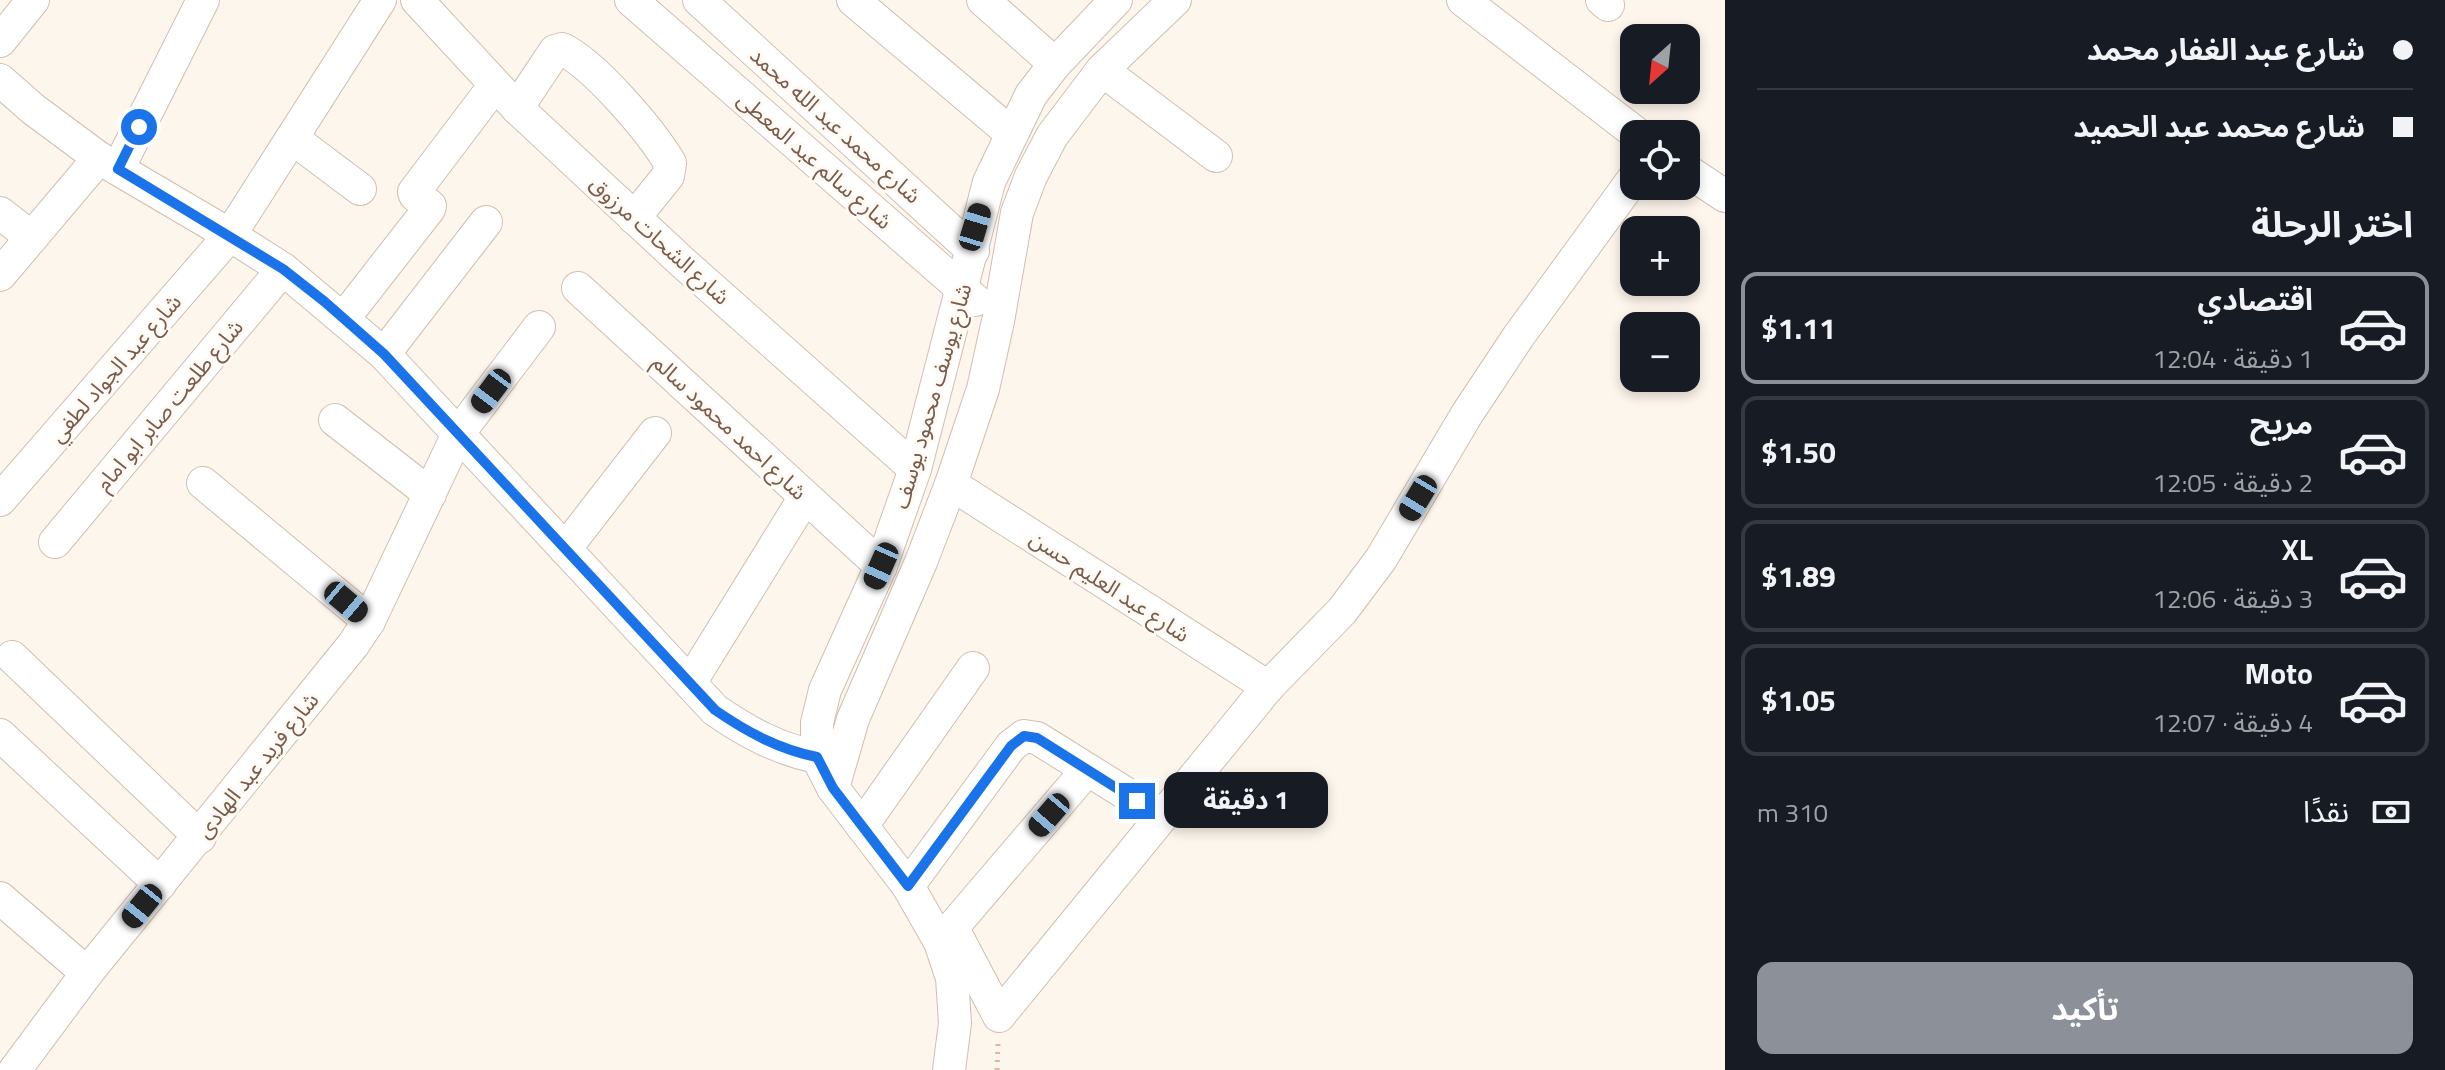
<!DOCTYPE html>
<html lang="ar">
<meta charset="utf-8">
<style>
body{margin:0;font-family:"Titillium Web","Noto Sans Arabic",sans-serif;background:#20242c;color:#f1f3f6;direction:rtl;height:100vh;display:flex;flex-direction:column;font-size:30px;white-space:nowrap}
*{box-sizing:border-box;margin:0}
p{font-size:26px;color:#9ea1a6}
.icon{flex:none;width:44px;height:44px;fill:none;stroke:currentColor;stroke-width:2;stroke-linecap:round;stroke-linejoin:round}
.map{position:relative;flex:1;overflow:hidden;direction:ltr}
.details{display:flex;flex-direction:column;background:#171b24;width:720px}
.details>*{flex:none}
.guide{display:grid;align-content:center;height:176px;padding:0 32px;background:#171b24}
.needle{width:52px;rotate:207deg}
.fabs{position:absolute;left:1620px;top:24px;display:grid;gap:16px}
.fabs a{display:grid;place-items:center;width:80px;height:80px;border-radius:16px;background:#171b24;box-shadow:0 4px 12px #0003;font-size:40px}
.end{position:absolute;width:36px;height:36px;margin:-18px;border:10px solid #1a73e8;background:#fff;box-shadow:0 0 0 4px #fff}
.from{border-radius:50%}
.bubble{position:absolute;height:56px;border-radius:16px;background:#171b24;box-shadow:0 4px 12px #0003;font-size:26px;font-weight:700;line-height:56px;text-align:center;direction:rtl}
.car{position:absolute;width:24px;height:48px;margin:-24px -12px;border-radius:10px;box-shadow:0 0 6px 2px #0007;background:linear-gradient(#222 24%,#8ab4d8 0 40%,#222 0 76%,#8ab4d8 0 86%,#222 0)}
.guide b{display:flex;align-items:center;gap:28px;height:76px;font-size:30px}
.guide b+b{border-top:2px solid #363941}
.guide i{width:20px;height:20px;background:#f1f3f6}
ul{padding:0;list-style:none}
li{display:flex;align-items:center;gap:24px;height:112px;margin:0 16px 12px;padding:0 16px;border:4px solid #363941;border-radius:16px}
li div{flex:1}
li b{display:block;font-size:30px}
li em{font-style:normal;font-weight:700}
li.on{border-color:#8c9099}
li>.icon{width:72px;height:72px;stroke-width:1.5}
h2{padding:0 32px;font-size:36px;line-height:96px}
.pay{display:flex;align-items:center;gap:20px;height:88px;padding:0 32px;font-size:30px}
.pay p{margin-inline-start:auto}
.button{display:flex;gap:16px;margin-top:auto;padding:16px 32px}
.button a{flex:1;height:92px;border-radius:16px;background:#8c9099;color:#fff;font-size:32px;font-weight:700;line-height:92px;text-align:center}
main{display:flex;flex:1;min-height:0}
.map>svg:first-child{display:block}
</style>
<main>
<section class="details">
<div class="guide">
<b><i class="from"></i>شارع عبد الغفار محمد</b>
<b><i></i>شارع محمد عبد الحميد</b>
</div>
<h2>اختر الرحلة</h2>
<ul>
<li class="on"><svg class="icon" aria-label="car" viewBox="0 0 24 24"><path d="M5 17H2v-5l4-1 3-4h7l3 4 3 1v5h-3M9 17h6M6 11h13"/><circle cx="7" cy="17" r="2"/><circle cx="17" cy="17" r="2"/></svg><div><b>اقتصادي</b><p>1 دقيقة · 12:04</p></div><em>$1.11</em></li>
<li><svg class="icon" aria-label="car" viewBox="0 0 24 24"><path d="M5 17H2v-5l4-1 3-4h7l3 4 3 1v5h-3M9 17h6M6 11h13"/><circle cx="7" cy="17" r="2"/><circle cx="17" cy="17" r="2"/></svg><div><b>مريح</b><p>2 دقيقة · 12:05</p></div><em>$1.50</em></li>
<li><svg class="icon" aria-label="car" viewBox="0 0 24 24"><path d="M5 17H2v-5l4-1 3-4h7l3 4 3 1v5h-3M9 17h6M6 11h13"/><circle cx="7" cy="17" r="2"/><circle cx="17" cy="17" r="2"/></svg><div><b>XL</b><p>3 دقيقة · 12:06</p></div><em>$1.89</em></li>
<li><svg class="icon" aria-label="car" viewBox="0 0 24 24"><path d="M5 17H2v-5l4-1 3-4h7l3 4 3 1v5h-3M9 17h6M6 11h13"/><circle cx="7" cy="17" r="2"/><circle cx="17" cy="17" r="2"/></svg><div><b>Moto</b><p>4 دقيقة · 12:07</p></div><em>$1.05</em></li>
</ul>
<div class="pay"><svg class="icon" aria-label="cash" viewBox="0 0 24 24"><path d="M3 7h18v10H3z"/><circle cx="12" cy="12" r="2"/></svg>نقدًا<p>310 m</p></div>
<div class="button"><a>تأكيد</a></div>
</section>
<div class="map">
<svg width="1725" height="1070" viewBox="0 0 1725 1070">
<rect width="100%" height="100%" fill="#fdf6ec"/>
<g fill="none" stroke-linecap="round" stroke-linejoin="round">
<g stroke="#d1beb0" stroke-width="34">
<g id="minor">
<path d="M417,0L517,108L681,261L915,469"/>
<path d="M631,0L975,300"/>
<path d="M699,0L973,251"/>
<path d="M853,0L1012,134"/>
<path d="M983,0L1055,64"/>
<path d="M1463,0L1637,134"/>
<path d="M1602,0L1608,5"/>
<path d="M0,41L33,0"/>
<path d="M1102,70L1216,156"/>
<path d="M0,80L33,109L99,158L230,235L283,269L384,354L715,710C747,732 778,749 817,757"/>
<path d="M517,108L555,51L562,49C595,65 651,131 670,163L668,176L634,218"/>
<path d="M292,138L360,189"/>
<path d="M118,169L203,0"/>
<path d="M1686,170L1725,196"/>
<path d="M0,213L31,237"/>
<path d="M0,275L99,158"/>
<path d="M578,288L881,566"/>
<path d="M344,318L429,209L430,206L415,195L414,192L495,85"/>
<path d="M384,354L486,222"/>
<path d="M335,420L430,494"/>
<path d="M203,483L369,621"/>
<path d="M951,484L1268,687"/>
<path d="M0,500L230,235L380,0"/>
<path d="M55,542L283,269"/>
<path d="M565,549L655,433"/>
<path d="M12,657L200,837"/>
<path d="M690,683L805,497"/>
<path d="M0,735L160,884"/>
<path d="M833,788L853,719L921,562L951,484L983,389L998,321L1017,213L1031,176L1052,136L1102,70L1175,0"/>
<path d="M862,826L973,668"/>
<path d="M908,886L1011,746L1024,736L1037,738L1162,816"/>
<path d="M0,898L87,973"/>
<path d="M952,927L999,1016L1268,687L1342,611L1381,559L1467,414L1518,337L1634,178"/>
<path d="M940,942L1087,770"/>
<path d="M15,1070L87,973L353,645L369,621L458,434L539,327"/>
<path d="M949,1070L955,1023L952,978L940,942L908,886L833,788L817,757V723L825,690L881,566L915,469L989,182L1031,95L1055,64L1116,0"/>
</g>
</g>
<path stroke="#d9b8a5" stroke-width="5" stroke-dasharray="2 6" stroke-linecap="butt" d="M997,1070L998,1043"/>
<use href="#minor" stroke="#fff" stroke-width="32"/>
</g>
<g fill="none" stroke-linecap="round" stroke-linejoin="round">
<path stroke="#1a73e8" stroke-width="10" d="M139,127L118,169L283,269L325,302L384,354L715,710C747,732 778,749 817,757L833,788L908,886L1011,746L1024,736L1037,738L1137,801"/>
</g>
<g text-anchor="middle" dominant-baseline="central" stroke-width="6" stroke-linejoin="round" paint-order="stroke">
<g font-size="22" fill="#7a5c4d" stroke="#fffaf3">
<text transform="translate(836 125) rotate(42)">شارع محمد عبد الله محمد</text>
<text transform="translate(815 160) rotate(41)">شارع سالم عبد المعطى</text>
<text transform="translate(660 240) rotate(42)">شارع الشحات مرزوق</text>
<text transform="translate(115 368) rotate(-49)">شارع عبد الجواد لطفي</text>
<text transform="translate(932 396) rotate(-74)">شارع يوسف محمود يوسف</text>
<text transform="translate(169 405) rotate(-50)">شارع طلعت صابر ابو امام</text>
<text transform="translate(730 427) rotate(43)">شارع احمد محمود سالم</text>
<text transform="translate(1110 586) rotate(33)">شارع عبد العليم حسن</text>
<text transform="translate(257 765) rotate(-51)">شارع فريد عبد الهادى</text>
</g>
</g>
</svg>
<div class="fabs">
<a><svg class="needle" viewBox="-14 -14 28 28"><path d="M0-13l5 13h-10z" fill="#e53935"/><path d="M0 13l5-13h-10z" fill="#9ea1a6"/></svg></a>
<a><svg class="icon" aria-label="locate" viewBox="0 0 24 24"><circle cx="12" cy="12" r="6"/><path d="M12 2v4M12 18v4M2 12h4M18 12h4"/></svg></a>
<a>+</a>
<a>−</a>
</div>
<i class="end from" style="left:139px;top:127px"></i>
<i class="end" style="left:1137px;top:801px"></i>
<div class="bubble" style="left:1164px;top:772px;width:164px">1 دقيقة</div>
<i class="car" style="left:975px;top:227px;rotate:17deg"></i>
<i class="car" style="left:491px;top:391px;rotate:217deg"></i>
<i class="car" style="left:1418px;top:498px;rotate:211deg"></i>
<i class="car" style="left:881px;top:566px;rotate:204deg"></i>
<i class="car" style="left:346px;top:602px;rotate:130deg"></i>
<i class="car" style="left:1049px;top:815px;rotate:221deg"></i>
<i class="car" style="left:142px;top:906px;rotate:219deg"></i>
</div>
</main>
